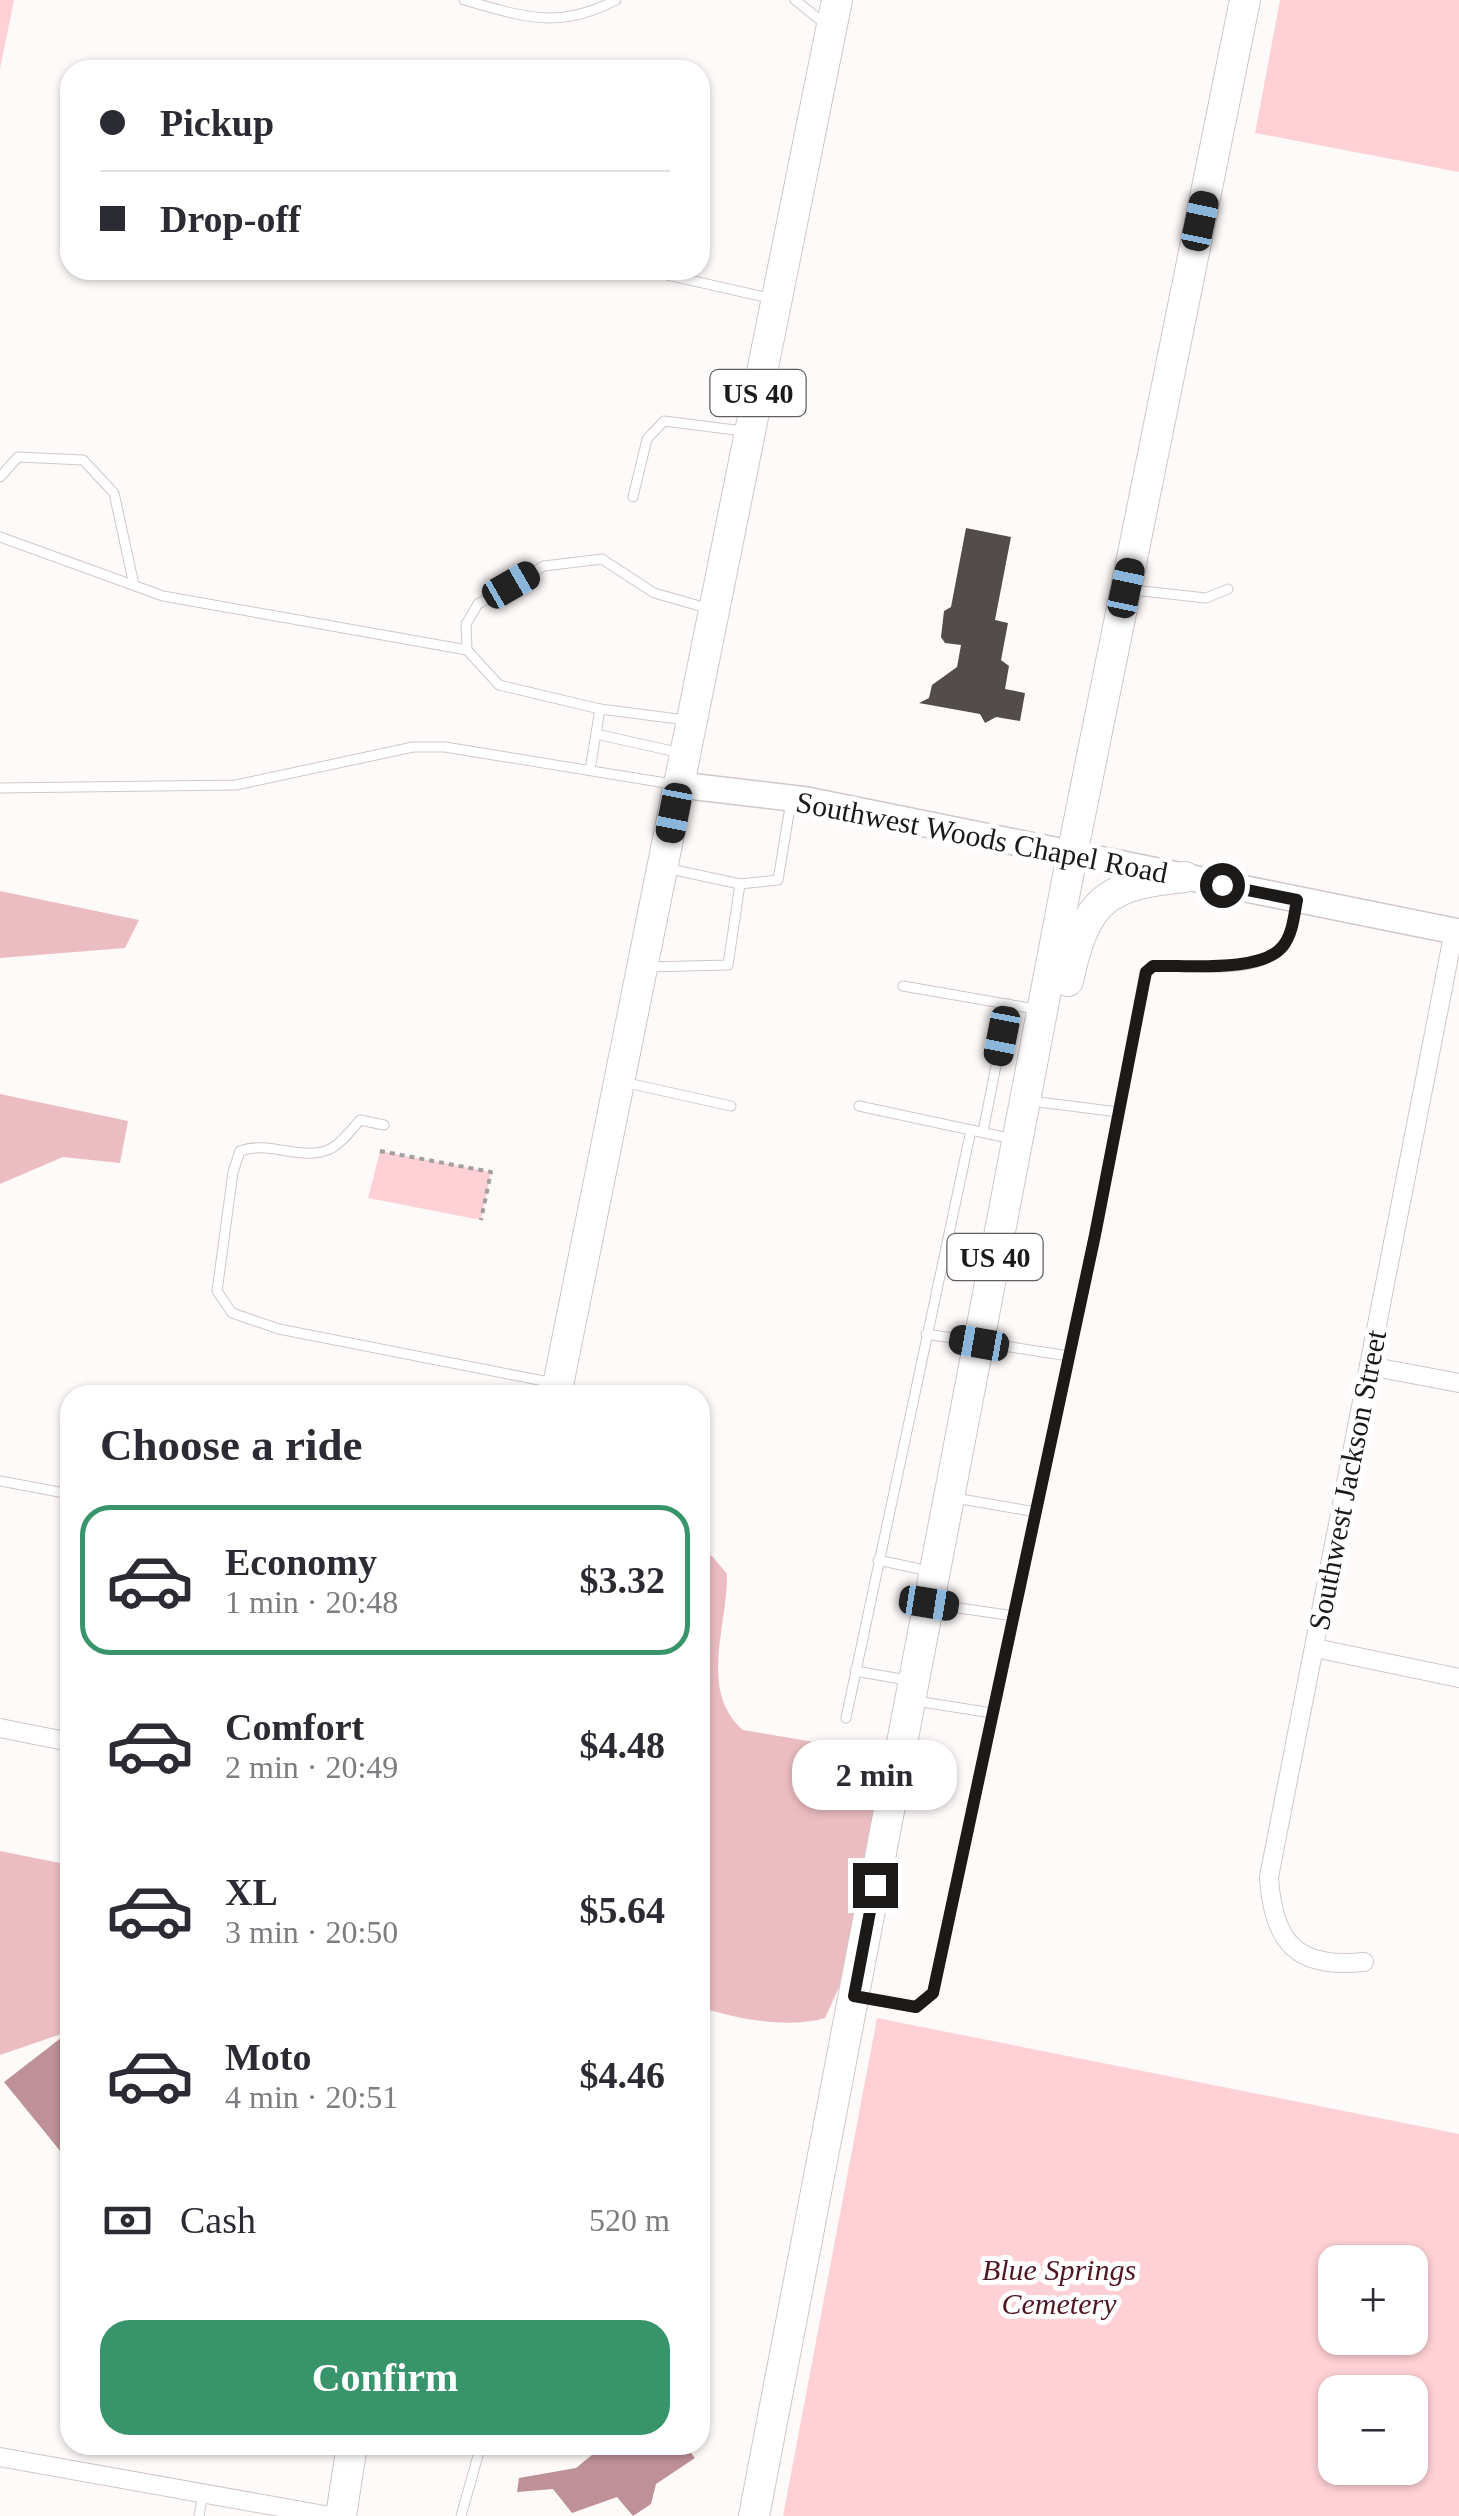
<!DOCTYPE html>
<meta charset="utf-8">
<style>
body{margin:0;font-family:Georgia,serif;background:#f2f2f3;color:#2b2b33;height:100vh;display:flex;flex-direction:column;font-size:38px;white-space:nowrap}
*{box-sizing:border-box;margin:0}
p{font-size:32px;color:#7c7c81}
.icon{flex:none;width:55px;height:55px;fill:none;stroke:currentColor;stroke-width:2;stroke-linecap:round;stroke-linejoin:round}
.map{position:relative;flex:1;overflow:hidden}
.drawer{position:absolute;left:60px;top:1385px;width:650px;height:1070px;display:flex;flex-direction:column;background:#fff;border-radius:30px;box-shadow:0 2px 8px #0004}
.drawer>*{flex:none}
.top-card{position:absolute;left:60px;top:60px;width:650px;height:220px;border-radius:30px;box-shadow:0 2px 8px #0004;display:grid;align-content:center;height:220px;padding:0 40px;background:#fff}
.controls{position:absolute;left:1318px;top:2245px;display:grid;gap:20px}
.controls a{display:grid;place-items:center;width:110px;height:110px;border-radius:20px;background:#fff;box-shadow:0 2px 8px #0004;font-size:50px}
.end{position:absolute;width:45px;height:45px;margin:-22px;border:12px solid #1c1919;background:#fff;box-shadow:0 0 0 5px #fff}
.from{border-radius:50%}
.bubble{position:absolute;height:70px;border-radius:30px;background:#fff;box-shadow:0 2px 8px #0004;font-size:32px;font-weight:700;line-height:70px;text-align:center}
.car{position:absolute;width:30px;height:60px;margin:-30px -15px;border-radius:12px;box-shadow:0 0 8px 2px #0007;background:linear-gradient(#222 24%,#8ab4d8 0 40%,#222 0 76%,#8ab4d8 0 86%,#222 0)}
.top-card b{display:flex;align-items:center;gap:35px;height:95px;font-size:38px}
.top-card b+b{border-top:2px solid #e1e1e2}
.top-card i{width:25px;height:25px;background:#2b2b33}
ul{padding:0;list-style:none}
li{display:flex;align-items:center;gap:30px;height:150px;margin:0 20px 15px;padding:0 20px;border:5px solid transparent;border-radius:30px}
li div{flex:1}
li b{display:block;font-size:38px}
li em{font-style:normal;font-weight:700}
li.active{border-color:#38946a}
li>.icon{width:90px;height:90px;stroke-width:1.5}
h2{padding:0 40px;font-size:45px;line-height:120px}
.pay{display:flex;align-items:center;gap:25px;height:110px;padding:0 40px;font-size:38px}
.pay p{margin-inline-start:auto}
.button{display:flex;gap:20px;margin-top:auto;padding:20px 40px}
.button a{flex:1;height:115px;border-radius:30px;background:#38946a;color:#fff;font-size:40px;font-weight:700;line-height:115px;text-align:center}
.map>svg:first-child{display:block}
</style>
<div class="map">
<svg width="1459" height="2516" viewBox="0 0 1459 2516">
<rect width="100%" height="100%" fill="#fffafa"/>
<g fill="#ffd1d6" fill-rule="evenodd">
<path d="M0,0H14L0,69Z"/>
<path d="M1280,0H1459V172L1255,133Z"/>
<path d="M380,1151L491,1172L481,1220L368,1198Z"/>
<path d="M877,2018L1459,2134V2516H783ZM1335,2262H1410V2338H1335ZM1335,2392H1410V2468H1335Z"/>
</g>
<g fill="#ebbdc2">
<path d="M0,891L139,920L125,948L0,958Z"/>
<path d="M0,1094L128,1121L120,1163L63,1157L0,1184Z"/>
<path d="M700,1553L712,1556L727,1574C728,1625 698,1691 743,1730L856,1749L881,1776L841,1983L825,2018C788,2029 736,2019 700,2007Z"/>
<path d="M0,1851L70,1865V2031L0,2055Z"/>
</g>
<g fill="#bd9197">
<path d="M70,2031V2163L4,2082Z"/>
<path d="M633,2445H685L695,2458L656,2484L651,2504L633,2516L617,2497L572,2513L553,2489L517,2492L519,2478L576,2468L598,2450Z"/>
</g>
<path fill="#534c4d" d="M966,528L1011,537L995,620L1008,623L1001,660L1009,666L1005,689L1025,693L1020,721L996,717L985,723L980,714L919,703L929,698L932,685L957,667L961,645L945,643L941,637L944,611L951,607Z"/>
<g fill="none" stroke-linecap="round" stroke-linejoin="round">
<g stroke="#d0c7c8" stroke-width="11">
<g id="lane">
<path d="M464,0C524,17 559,30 616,0"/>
<path d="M795,0L824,23"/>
<path d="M645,270L769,298"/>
<path d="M0,477L18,457L83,460L114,493L134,585"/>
<path d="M633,497L647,439L664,421L743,431"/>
<path d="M0,537L163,596L467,650"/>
<path d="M1133,590L1206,598L1228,589"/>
<path d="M686,720L600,709L499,685L467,650L466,624L478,604L544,566L602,559L654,593L707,608"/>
<path d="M596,734L681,753"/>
<path d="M590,770L600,709"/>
<path d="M0,788L236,785L413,747H445L672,784"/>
<path d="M670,869L740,884L778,880L791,801"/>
<path d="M647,967L728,965L740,884"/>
<path d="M903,986L1035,1009"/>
<path d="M623,1082L731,1106"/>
<path d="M1031,1101L1118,1112"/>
<path d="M859,1106L1013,1139"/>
<path d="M384,1125L360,1120C352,1129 341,1144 330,1149C302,1162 269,1140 240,1151L233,1172L217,1291L232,1313L279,1329L554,1383"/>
<path d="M983,1132L1008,1004"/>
<path d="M926,1334L1069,1356"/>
<path d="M0,1481L70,1494"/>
<path d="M955,1498L1036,1512"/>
<path d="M878,1560L929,1571"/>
<path d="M932,1604L1014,1616"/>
<path d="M855,1671L907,1680"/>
<path d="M916,1701L992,1713"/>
<path d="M846,1718L971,1130"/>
<path d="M857,1997L916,2007L933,1993L1095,1235L1145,972L1153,966C1189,964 1256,977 1282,947C1292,936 1294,917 1296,903"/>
<path d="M199,2516L203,2493"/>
<path d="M461,2516L481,2445"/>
</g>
</g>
<g stroke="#d0c7c8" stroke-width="20">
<g id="street">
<path d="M1369,1366L1459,1383"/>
<path d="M1315,1648L1459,1678"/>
<path d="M0,1728L70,1742"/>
<path d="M1364,1962C1297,1969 1273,1943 1269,1877L1454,931"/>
<path d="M0,2457L330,2516"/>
</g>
</g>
<g stroke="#d0c7c8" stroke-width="28">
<path id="secondary" d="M680,785L807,800L1459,932"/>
</g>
<g stroke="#d0c7c8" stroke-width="32">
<g id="primary">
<path d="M1068,981C1085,902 1104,884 1185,877"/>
<path d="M556,1395L837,0"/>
<path d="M341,2516L352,2445"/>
<path d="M754,2516L1072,855L1245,0"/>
</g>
</g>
<path stroke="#a39f9f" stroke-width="4" stroke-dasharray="5 5" stroke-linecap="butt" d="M380,1151L491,1172L481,1220"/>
<use href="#lane" stroke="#fff" stroke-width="9"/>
<use href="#street" stroke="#fff" stroke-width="18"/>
<use href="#secondary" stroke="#fff" stroke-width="25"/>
<use href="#primary" stroke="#fff" stroke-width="30"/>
</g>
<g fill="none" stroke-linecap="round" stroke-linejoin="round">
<path stroke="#1c1919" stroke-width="12" d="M875,1885L854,1996L916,2007L933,1993L1095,1235L1146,972L1153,966C1186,965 1262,973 1283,946C1293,933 1294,915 1297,900L1222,885"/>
</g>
<g text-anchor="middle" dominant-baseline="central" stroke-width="10" stroke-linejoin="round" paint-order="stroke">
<g fill="#fff" stroke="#605e5e" stroke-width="2.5">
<rect x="710.5" y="370" width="95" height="46" rx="8"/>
<rect x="947.5" y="1234" width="95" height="46" rx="8"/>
</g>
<g font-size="28" font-weight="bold" fill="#1c1919">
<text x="758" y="393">US 40</text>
<text x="995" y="1257">US 40</text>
</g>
<g font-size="30" fill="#1c1919" stroke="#fff">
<text transform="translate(982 837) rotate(11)">Southwest Woods Chapel Road</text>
<text transform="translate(1347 1480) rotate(-79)">Southwest Jackson Street</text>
</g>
<g font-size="30" font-style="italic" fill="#4e1723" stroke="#fff">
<text x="1059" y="2269">Blue Springs<tspan x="1059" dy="34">Cemetery</tspan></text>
</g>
</g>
</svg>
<div class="controls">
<a>+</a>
<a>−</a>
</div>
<i class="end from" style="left:1222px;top:885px"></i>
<i class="end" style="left:875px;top:1885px"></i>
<div class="bubble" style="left:792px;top:1740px;width:165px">2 min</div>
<i class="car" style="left:1200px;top:221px;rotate:12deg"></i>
<i class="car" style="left:511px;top:585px;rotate:60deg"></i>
<i class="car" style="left:1126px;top:588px;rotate:12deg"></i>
<i class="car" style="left:674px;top:813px;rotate:191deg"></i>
<i class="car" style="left:1002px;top:1036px;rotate:191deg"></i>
<i class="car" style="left:979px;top:1343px;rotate:280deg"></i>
<i class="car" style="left:929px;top:1603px;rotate:99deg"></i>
<div class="top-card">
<b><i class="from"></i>Pickup</b>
<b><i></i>Drop-off</b>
</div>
<section class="drawer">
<h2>Choose a ride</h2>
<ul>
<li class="active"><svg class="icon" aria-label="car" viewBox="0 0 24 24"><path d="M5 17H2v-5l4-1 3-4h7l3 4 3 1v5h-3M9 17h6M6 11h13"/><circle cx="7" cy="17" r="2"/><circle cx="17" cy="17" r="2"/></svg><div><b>Economy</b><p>1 min · 20:48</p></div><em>$3.32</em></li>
<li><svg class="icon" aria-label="car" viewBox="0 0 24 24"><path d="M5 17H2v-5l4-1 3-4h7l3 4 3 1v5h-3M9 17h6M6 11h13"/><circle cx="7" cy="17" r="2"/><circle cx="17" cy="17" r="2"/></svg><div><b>Comfort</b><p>2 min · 20:49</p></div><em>$4.48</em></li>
<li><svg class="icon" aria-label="car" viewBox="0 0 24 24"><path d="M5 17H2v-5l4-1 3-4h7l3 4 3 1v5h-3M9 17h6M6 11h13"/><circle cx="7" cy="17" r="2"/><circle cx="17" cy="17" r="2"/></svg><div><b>XL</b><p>3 min · 20:50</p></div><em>$5.64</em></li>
<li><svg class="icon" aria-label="car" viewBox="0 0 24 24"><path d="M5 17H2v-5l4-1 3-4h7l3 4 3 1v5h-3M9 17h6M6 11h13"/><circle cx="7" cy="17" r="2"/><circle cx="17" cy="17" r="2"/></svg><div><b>Moto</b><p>4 min · 20:51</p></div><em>$4.46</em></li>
</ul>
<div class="pay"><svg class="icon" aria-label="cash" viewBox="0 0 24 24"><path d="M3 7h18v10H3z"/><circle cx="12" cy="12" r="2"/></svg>Cash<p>520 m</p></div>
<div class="button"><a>Confirm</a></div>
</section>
</div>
